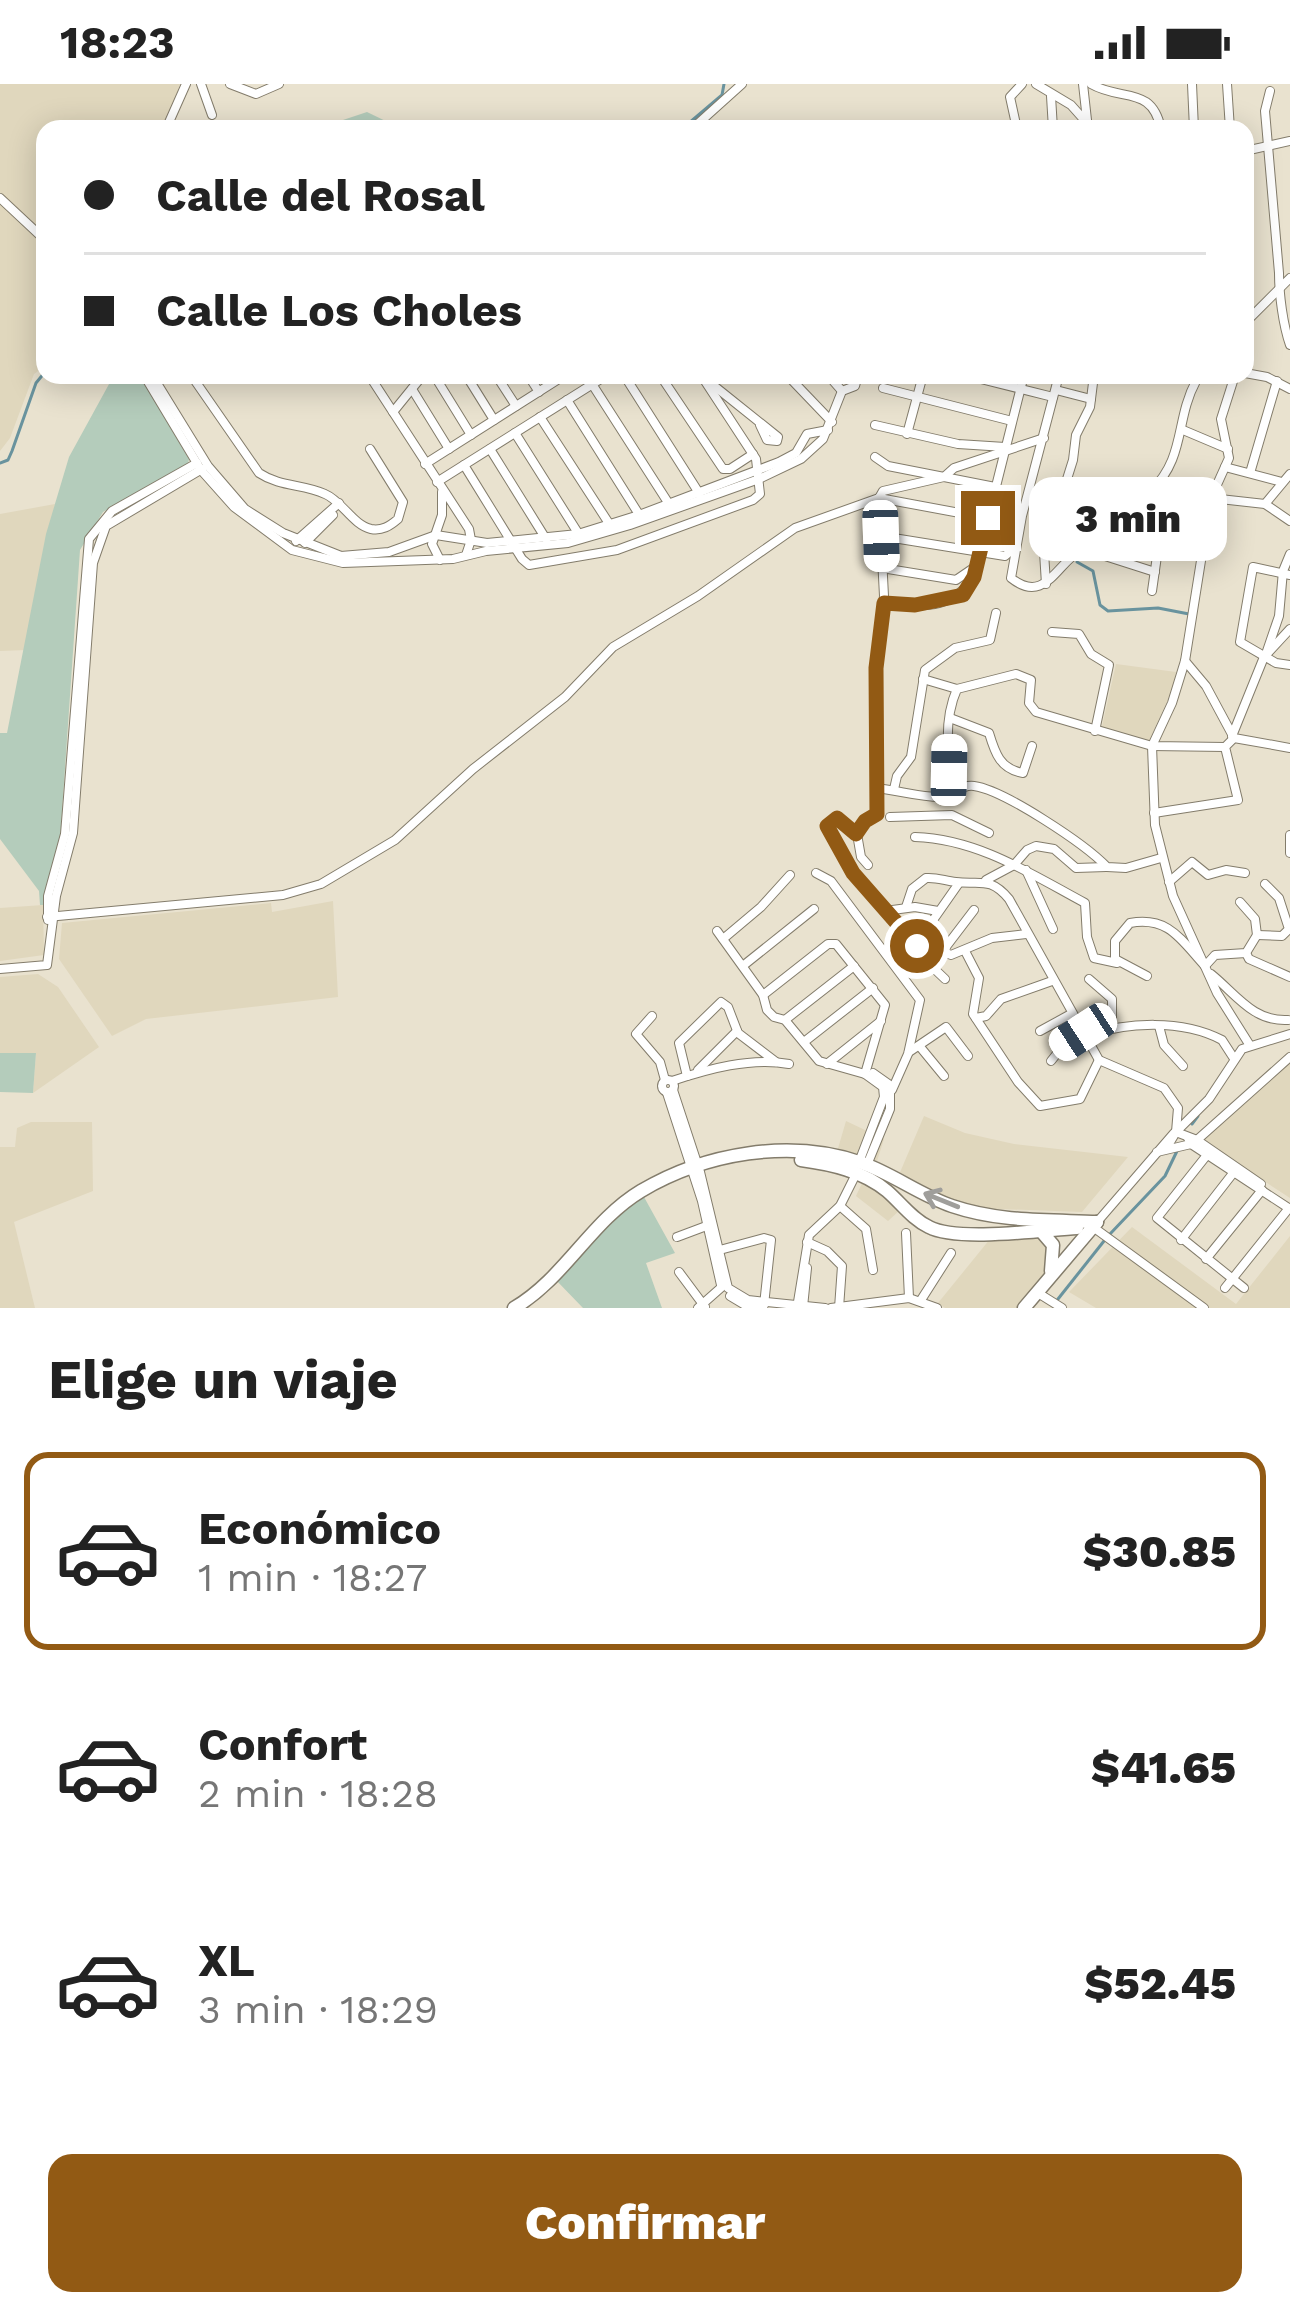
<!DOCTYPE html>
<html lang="es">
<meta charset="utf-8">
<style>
body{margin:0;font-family:"Work Sans",sans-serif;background:#f6f6f6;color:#222;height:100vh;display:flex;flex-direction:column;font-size:45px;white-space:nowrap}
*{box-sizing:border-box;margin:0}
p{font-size:39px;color:#767676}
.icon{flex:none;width:66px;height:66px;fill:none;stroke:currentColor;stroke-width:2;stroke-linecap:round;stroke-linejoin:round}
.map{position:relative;height:1224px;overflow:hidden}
.drawer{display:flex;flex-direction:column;background:#fff;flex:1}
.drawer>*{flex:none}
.banner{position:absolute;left:36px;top:36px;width:1218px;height:264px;border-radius:24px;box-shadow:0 6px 30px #0003;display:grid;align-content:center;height:264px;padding:0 48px;background:#fff}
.end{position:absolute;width:54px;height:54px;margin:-27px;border:15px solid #925a14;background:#fff;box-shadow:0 0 0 6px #fff}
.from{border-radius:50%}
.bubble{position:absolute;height:84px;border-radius:24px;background:#fff;box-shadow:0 6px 30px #0003;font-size:39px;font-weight:800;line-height:84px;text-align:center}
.car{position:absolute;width:36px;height:72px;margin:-36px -18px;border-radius:15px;box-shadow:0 0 9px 3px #0007;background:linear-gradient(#fff 24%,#345 0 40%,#fff 0 76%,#345 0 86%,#fff 0)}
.banner b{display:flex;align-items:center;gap:42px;height:114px;font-size:45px}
.banner b+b{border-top:3px solid #e0e0e0}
.banner i{width:30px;height:30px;background:#222}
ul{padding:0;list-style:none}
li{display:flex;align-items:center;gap:36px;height:198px;margin:0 24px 18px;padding:0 24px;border:6px solid transparent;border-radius:24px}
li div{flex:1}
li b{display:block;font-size:45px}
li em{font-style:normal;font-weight:800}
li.selected{border-color:#925a14}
li>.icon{width:108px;height:108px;stroke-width:1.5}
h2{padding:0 48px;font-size:54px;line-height:144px}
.action{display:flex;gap:24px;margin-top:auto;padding:24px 48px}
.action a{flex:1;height:138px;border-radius:24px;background:#925a14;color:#fff;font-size:48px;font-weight:800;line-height:138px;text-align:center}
.status{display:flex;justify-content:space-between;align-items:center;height:84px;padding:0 60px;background:#fff;direction:ltr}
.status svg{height:33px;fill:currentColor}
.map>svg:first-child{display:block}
</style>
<div class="status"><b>18:23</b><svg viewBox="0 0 49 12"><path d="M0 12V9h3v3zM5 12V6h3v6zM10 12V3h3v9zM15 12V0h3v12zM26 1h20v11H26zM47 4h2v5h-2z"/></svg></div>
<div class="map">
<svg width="1290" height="1224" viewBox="0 0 1290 1224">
<rect width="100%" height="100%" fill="#e9e2cf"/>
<g fill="#e0d7bd">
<path d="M0,0H180L164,45H45V282L34,290L10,354L0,367Z"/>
<path d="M55,420L26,566L0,567V430Z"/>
<path d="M1116,580L1176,588L1173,604L1148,659L1101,647Z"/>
<path d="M333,817L338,913L146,935L112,952L59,875L62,839L271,819L272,828Z"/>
<path d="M43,821L44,871L0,877V824Z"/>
<path d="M38,890L58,903L99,963L33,1009L36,969H0V893Z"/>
<path d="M1290,977V1114L1202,1057Z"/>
<path d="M924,1032L965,1049L1014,1060L1128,1073L1082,1128L974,1124L934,1111L898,1093Z"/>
<path d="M846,1037L884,1055L870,1099L901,1125L888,1137L856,1112L863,1097L832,1085Z"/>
<path d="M31,1038H92L93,1107L14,1138L35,1224H0V1063H15L17,1044Z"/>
<path d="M1132,1143L1236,1220L1290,1152V1224H1096L1069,1208Z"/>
<path d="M1041,1152L1051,1163V1188L1021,1224H945L938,1219L990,1155Z"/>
</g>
<g fill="#b4ccbb">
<path d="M367,28L402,45H316Z"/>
<path d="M114,291H140L189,375L188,380L103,428L80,466L60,757L43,821H40L39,807L0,755V649H7L46,450L69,373Z"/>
<path d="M0,969H36L33,1009L0,1008Z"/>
<path d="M644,1113L675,1169L646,1179L662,1224H583L555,1195L614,1134Z"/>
</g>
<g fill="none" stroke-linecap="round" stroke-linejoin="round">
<g stroke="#69939e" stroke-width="3">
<path d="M682,45L722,11L724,0"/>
<path d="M0,379L8,376L12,367L36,299L45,288"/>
<path d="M1077,478L1093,487L1100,521L1108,527L1158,524L1189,530"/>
<path d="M1192,1040L1198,1032"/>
<path d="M1110,1150L1165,1092L1178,1065"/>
<path d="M1058,1215L1104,1157"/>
</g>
<g stroke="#837c6b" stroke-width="10">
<g id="minor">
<path d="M201,0L212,31"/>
<path d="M230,0L256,10L279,0"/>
<path d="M1036,0L1071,21L1087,39"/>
<path d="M1083,0L1088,45"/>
<path d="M1091,0C1122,18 1152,1 1161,45"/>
<path d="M1192,0L1194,45"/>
<path d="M1227,0L1230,45"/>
<path d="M1270,7L1265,27L1279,189C1279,210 1283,241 1290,261"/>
<path d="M1051,12L1053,45"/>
<path d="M166,45L186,0"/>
<path d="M692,45L742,0"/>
<path d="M1017,45L1010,13L1022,0"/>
<path d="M1245,67L1290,57"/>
<path d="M0,114L45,156"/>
<path d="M1245,227V250"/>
<path d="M1246,238L1290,194"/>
<path d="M1245,289L1267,293L1290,305"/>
<path d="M144,291L201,386L234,423L292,466L343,479L453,475L486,467L568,459L630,441L759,395L801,375L823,355L842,307L855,302L858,291"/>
<path d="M152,291L208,382L245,425L283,449L341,472L389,468L436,451L487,459L578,450L639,431L779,378L796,369L807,350L828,346"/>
<path d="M191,291L259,389C280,403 303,400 325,410C342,417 353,441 371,445C382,447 390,442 398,435L403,418L370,365"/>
<path d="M238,291H249"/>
<path d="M369,291L469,445L471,456L466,471"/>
<path d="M434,291L471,351"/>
<path d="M466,291L494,336"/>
<path d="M496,291L516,322"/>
<path d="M528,291L539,308"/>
<path d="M624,291L699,409"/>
<path d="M660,291L723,385H730L753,370"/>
<path d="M787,291L832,338"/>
<path d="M828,291L842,307"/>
<path d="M965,291L1053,313"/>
<path d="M1059,291L1022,432L1011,494C1046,522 1057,477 1083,465L1155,488"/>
<path d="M1235,291L1221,335L1229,374L1211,414L1185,577L1172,619L1152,662L1155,741L1173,812L1217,909L1249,960"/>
<path d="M708,297L778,353L777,357L767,356L760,341"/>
<path d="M592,300L669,420"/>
<path d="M883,304L1012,337"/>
<path d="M412,305L449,365"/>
<path d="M1056,306L1091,315"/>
<path d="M567,316L640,432"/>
<path d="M393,328L423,291"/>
<path d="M540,333L610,441"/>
<path d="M875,341L958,360L1005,363"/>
<path d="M1183,346L1228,365"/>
<path d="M515,349L578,449"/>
<path d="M907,350L923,291"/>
<path d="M490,365L546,455"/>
<path d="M875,373L888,382L995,403"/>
<path d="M425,380L565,291"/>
<path d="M464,381L522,475L529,481L617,466L753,416L760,410L756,375L701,291"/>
<path d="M1225,383L1282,398"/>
<path d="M1250,389L1277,297"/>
<path d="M437,398L607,291"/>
<path d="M1151,410L1174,423L1209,429"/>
<path d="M879,414L1003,437L1021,433"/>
<path d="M1211,414L1265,420L1290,437"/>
<path d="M1265,420L1290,390"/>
<path d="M881,452L1005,472L1013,465"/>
<path d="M296,457L339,419"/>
<path d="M305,459L333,431"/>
<path d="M440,476L432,460L442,431V408"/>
<path d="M882,484L956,496L975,483"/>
<path d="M1290,491L1253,483L1240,558L1276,579L1290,581"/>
<path d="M1046,500L1044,468L1073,376L1076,351L1090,323L1094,291"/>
<path d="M1152,507L1157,472L1151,407C1186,373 1175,336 1196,297"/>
<path d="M884,519C922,524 964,526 976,482L1024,291"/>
<path d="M1052,548L1079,550L1091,570L1109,581L1095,647"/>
<path d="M1267,567L1279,532L1283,487L1290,470"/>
<path d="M1185,577L1206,602L1234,654L1290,664"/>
<path d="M923,595L957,605"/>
<path d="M950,634L989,649C995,669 1000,685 1023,689L1032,662"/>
<path d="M1232,652L1264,573L1290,545"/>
<path d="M875,704C897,706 919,713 940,713C955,713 960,700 974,702C1004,706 1085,760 1107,783L1126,784L1161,774"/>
<path d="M894,705L897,692L911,673L925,586L955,564L990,556L996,529"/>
<path d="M958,707C945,679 944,634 957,605L1016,590L1031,596L1029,619L1036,628L1152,662L1225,663"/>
<path d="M1154,729L1238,716L1225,663L1234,654"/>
<path d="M890,733L952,731L989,749"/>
<path d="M857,750L865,737L876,731L878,718L876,584L884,512L879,414"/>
<path d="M1290,751V769"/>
<path d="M915,753C978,755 1031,790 1085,819L1087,853L1094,874L1117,879"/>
<path d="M868,781L861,773L857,750L841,735H834L828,742L853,789L905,852L951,871L992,854L1026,850"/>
<path d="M1026,786L1053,845"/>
<path d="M816,789L831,797L920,916L908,970L892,1006L885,1008"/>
<path d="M986,796L1014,781L1027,766L1036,762L1054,765L1076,784L1106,783"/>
<path d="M1169,798L1192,778L1208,791L1226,786L1245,789"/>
<path d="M1240,818L1255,835L1257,851"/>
<path d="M906,823L912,805L926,794C937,793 945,797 956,798C980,801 990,792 1009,815L1099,976L1164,1004L1178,1024L1176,1048"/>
<path d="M885,827L915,823L938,827"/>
<path d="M47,833L283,811L321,800L395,756L473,685L565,613L613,563L698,512L795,444L879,414L883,407L944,393L954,384L1044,354"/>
<path d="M48,836V812L65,750L89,455L112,427L197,379"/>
<path d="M717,847L763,911L767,926L774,933L785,936L819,977L865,990L883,1003L884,1013L859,1078"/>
<path d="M1257,851L1282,852L1289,845L1279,814L1265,800"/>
<path d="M723,855L761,823L790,791"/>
<path d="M965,867L979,894L973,930L1018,998L1040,1022L1080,1015L1099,976"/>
<path d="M942,868L974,826"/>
<path d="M1246,869L1249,875L1290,893"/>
<path d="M744,881L814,825"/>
<path d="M0,885L47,881L56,812L73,749L93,479L106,442L202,385"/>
<path d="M1211,890C1236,910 1253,938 1288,936"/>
<path d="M1147,892L1115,875V857L1130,839C1169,832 1181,856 1205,882L1215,871L1246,869L1257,851"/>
<path d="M945,895L924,875L917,859L959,799"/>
<path d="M1089,895L1112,915V943"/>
<path d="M763,911L828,860H836L885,921L865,990"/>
<path d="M652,932L636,950L660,978L665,996"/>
<path d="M976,934L986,932L1001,915L1052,897"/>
<path d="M785,936L854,882"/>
<path d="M1159,942L1164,961L1183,982"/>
<path d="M1040,947L1071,930"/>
<path d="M1085,952C1127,938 1182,935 1222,956L1233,973"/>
<path d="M804,958L873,904"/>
<path d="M921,964L944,992"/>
<path d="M909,968L946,943L968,972"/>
<path d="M1051,977L1063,962L1083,948"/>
<path d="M827,980L881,937"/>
<path d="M698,986L737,947"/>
<path d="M687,992L679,959L721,918L728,923L738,949L776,978"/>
<circle cx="668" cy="1002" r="6"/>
<path d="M672,997C708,985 751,973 789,980"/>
<path d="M673,1006L700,1088L728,1204L748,1216L825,1224"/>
<path d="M667,1009L702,1117L721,1201"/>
<path d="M1176,1048L1197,1056L1261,1100"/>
<path d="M1188,1054L1191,1060L1197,1056L1290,973"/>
<path d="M1166,1065L1176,1048L1209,1015L1242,965L1290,950"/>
<path d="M1157,1068L1191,1060L1290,1125"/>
<path d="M1207,1071L1157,1134L1244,1204"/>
<path d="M867,1081L890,1025V1001L873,989"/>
<path d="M840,1122L866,1145L873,1186"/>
<path d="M1098,1137L1174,1049"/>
<path d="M1093,1143L1204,1224"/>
<path d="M906,1149L909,1214"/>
<path d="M677,1153L709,1141"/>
<path d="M1181,1156L1234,1088"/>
<path d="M807,1158L827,1167L842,1182L839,1224"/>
<path d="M716,1167L764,1154L771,1156L764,1221"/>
<path d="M1206,1175L1262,1106"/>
<path d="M679,1188L705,1223"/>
<path d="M1225,1204L1289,1124"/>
<path d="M1038,1209L1062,1224"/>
<path d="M730,1212L745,1221L761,1222"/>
<path d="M921,1216L951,1169"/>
<path d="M803,1223L807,1184"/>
<path d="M698,1224L724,1201"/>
<path d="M797,1224L809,1151L840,1122L856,1090"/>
<path d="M831,1224L909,1214L937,1224"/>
</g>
</g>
<g stroke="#837c6b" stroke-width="15">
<g id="major">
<path d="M801,1076C831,1080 863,1087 887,1107C901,1119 912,1135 929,1143C957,1158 1043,1146 1077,1144"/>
<path d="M1041,1147L1053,1161L1051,1187"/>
<path d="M514,1224C565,1194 591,1137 641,1107C705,1069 790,1054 862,1079C893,1090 920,1111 952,1122C999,1138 1048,1136 1097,1138"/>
<path d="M1024,1224L1097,1138"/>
</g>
</g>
<use href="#minor" stroke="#fff" stroke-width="8"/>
<use href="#major" stroke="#fff" stroke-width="12"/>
</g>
<defs><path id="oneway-shaft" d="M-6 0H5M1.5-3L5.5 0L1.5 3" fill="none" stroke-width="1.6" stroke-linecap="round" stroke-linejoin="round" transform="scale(3)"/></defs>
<use stroke="#9f9e9b" href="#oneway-shaft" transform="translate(941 1116) rotate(-158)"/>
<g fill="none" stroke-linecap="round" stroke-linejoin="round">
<path stroke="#925a14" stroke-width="15" d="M917,862L853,789L827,742L837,734L856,750L865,737L877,730L876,584L884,519L915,521L963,511L974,493L988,434"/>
</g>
</svg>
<i class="end from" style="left:917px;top:862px"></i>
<i class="end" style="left:988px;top:434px"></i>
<div class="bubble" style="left:1029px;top:393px;width:198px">3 min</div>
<i class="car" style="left:881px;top:452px;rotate:178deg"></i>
<i class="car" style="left:949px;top:686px;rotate:1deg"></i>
<i class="car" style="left:1083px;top:948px;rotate:237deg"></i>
<div class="banner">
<b><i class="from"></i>Calle del Rosal</b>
<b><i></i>Calle Los Choles</b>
</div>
</div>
<section class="drawer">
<h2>Elige un viaje</h2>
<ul>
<li class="selected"><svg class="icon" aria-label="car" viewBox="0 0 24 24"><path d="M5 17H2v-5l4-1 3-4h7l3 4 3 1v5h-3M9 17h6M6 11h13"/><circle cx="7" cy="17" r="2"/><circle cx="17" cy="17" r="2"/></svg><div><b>Económico</b><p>1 min · 18:27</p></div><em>$30.85</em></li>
<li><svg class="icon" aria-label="car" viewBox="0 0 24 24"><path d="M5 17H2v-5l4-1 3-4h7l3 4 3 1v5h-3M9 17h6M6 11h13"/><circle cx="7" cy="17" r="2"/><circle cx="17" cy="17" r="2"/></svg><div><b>Confort</b><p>2 min · 18:28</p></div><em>$41.65</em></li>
<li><svg class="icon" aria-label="car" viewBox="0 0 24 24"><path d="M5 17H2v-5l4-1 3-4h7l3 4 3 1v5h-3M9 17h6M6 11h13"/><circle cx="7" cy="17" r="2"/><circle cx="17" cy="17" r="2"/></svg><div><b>XL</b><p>3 min · 18:29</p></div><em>$52.45</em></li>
</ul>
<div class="action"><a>Confirmar</a></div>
</section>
